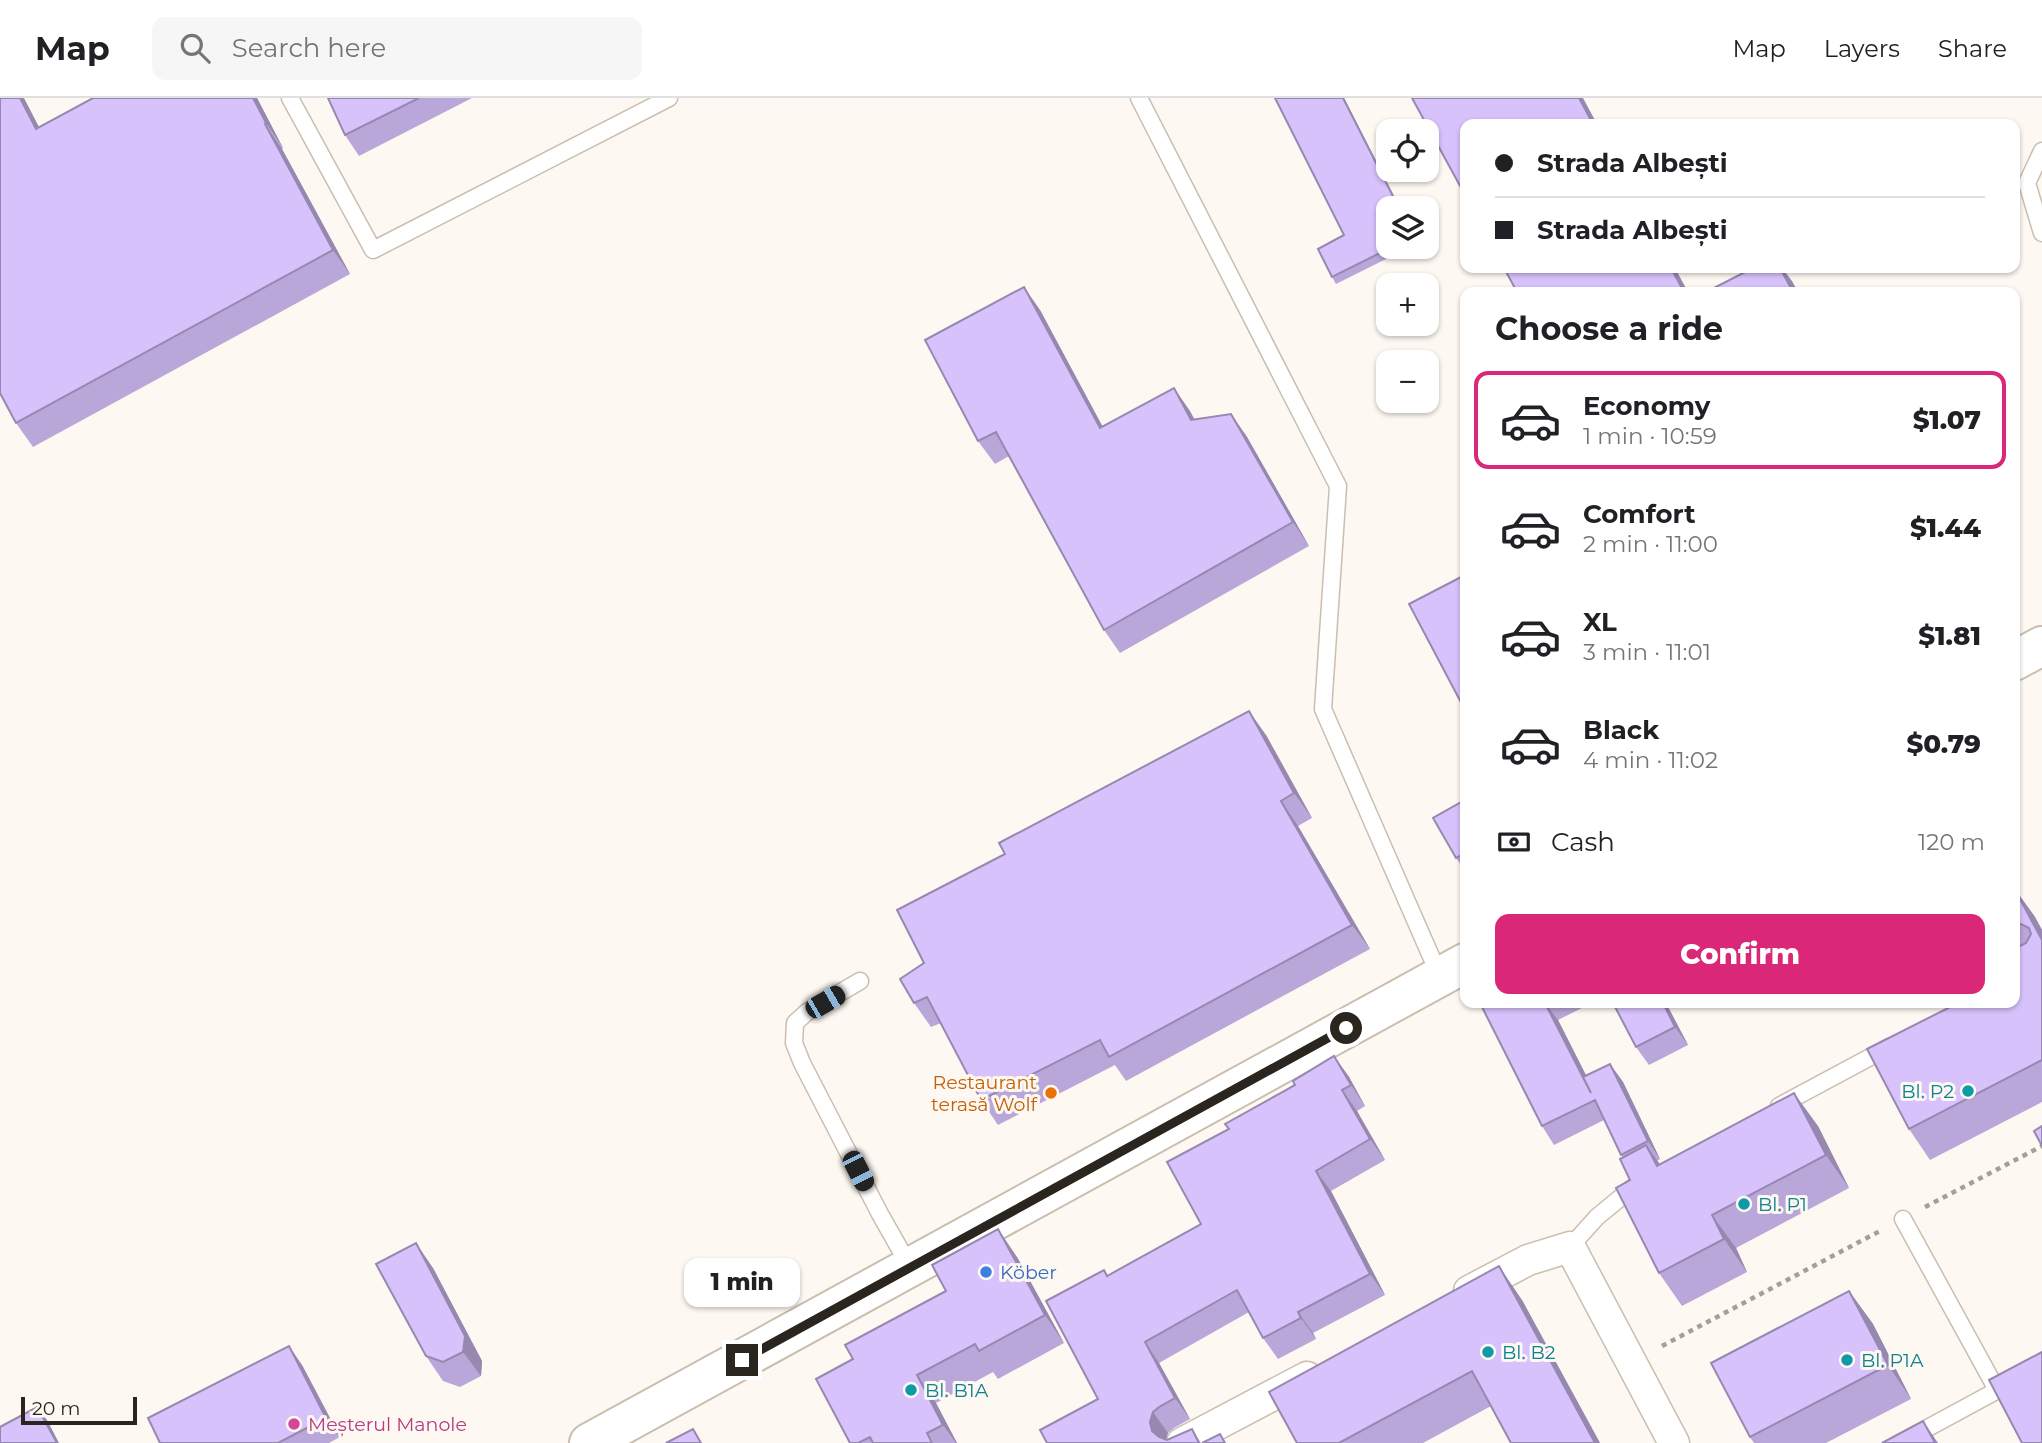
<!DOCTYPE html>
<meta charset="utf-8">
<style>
body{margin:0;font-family:Montserrat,sans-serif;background:#f6f6f6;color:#202124;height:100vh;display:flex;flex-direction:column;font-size:26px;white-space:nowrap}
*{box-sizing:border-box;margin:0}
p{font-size:23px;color:#757577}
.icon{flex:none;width:38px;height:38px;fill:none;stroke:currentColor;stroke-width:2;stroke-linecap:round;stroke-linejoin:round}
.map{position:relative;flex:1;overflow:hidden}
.drawer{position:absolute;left:1460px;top:189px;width:560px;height:721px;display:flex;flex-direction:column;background:#fff;border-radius:14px;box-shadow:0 2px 5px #0004}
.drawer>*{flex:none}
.guide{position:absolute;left:1460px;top:21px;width:560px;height:154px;border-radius:14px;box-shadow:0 2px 5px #0004;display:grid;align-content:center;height:154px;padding:0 35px;background:#fff}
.controls{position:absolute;left:1376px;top:21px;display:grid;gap:14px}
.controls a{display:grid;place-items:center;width:63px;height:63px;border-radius:14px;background:#fff;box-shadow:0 2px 5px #0004;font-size:35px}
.scale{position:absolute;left:21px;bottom:18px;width:116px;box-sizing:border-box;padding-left:7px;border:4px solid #2a251f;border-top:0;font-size:19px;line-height:24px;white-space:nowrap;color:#2a251f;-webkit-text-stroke:5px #fef8f2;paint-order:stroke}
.end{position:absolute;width:32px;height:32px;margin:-16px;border:9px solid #2a251f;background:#fff;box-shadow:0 0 0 4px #fff}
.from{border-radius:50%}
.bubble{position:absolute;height:49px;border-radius:14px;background:#fff;box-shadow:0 2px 5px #0004;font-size:23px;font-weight:800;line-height:49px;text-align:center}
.car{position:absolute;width:21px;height:42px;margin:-21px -10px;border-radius:9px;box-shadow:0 0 5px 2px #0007;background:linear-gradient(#222 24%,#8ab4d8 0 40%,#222 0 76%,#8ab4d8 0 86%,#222 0)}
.guide b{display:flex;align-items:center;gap:24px;height:66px;font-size:26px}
.guide b+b{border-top:2px solid #e0e0e0}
.guide i{width:18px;height:18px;background:#202124}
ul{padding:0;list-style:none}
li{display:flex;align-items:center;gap:21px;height:98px;margin:0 14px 10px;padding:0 21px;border:4px solid transparent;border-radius:14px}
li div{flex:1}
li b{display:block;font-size:26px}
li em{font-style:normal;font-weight:800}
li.selected{border-color:#db2777}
li>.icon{width:63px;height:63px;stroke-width:1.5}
h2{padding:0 35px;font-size:32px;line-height:84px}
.pay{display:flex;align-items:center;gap:18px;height:77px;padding:0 35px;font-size:26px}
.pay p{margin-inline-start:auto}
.cta{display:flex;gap:14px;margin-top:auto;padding:14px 35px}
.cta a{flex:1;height:80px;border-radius:14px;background:#db2777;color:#fff;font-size:28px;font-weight:800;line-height:80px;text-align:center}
header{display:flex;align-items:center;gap:42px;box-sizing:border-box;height:98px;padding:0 35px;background:#fff;border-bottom:2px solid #e0e0e0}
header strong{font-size:33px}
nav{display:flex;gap:38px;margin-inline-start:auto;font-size:24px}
.search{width:490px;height:63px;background:#f6f6f6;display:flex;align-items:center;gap:18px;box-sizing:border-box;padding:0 24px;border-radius:14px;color:#757577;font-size:26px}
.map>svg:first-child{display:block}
</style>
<header>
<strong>Map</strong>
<div class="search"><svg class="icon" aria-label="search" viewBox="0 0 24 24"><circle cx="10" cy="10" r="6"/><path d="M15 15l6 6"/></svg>Search here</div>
<nav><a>Map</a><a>Layers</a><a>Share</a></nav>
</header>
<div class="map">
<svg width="2042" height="1345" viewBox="0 0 2042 1345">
<rect width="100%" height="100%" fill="#fef8f2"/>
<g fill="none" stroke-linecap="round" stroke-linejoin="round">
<g stroke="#cbbeaf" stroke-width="19">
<g id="service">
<path d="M290,0L373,152L669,0"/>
<path d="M1139,0L1338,388L1323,611L1440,879"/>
<path d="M2042,53L2027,85L2042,135"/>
<path d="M860,883L807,914L795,925L794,945L802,965L880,1116L910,1169"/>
<path d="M1779,1008L1889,949"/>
<path d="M1903,1121L1997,1292"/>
<path d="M1570,1149L1597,1119L1637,1086"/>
<path d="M1900,1345L2042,1268"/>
</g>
</g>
<g stroke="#cbbeaf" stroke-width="33">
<g id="minor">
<path d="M1469,1193L1528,1162L1570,1149L1674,1345"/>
<path d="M1182,1345L1307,1279"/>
</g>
</g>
<g stroke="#cbbeaf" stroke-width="42">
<g id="primary">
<path d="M2014,563L2042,548"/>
<path d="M589,1345L1465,865"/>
</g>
</g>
<g stroke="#a59f99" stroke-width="4.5" stroke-dasharray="5 5" stroke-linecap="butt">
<path d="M1925,1109L2042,1048"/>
<path d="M1662,1248L1880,1133"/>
</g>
<use href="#service" stroke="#fff" stroke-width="16"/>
<use href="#minor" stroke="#fff" stroke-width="30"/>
<use href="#primary" stroke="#fff" stroke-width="38"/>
</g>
<g fill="#baa7d9">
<path d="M93,0H257L283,50L282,51L350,176L33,349L16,325L39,29Z"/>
<path d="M328,0H472L359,58L345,37Z"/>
<path d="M1344,0L1400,110H1388V149H1410L1336,186L1332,179L1344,137Z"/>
<path d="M1040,212L1103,329L1174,290L1194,321L1231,316L1247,339L1309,448L1120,555L1104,532L1009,358L995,366L978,343Z"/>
<path d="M1266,637L1312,720L1298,728L1370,851L1126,983L1115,967L998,1027L981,1002L941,925L931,929L914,905Z"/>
<path d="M1465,702V772L1456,760Z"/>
<path d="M2014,790L2035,819L2042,832V1004L1930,1062L1909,1031L2014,905Z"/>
<path d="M1480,905H1592L1558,922L1586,977L1610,966L1623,984L1660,1061L1657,1063L1660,1067L1818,1028L1849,1090L1736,1150L1747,1174L1682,1208L1659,1175L1623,1060L1604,1022L1554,1047L1542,1028Z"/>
<path d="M1666,905L1688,947L1649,967L1636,949Z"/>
<path d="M1334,958L1349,979L1365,1008L1357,1013L1385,1062L1331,1093L1385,1197L1313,1235L1316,1241L1278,1261L1263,1240L1249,1214L1159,1265L1190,1321L1174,1330L1168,1335L1166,1341L1167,1342L1192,1331L1201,1345H1047L1098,1301L1104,1172L1108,1178L1201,1126L1229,1031Z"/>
<path d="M1017,1159L1064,1245L998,1281L993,1274L936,1305L957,1345H850Z"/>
<path d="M433,1170L482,1263L481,1278L460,1289L443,1283L426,1258Z"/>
<path d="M1849,1193L1873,1226L1911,1301L1826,1345H1754L1750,1339Z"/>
<path d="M1522,1202L1600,1345H1511L1491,1308L1423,1345H1297Z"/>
<path d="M302,1267L340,1339L329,1345H160Z"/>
</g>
<g fill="#9788b0">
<path d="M20,0H24L53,56L36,31Z"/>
<path d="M253,0H257L283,50L266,25Z"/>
<path d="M1343,0H1344L1400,110H1399Z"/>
<path d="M1579,0H1583L1597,26H1593Z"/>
<path d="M265,26L282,51L350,176L333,152Z"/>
<path d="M1671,170H1675L1688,194H1684Z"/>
<path d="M1780,170H1782L1792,183L1798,194H1793Z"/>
<path d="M1024,189L1040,212L1116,354L1100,330Z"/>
<path d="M1174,290L1190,313L1207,345L1191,322Z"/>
<path d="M1231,316L1247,339L1309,448L1293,424Z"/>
<path d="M1249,613L1266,637L1312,720L1294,695Z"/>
<path d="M1281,703L1298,728L1370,851L1352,827Z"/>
<path d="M2014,790L2035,819L2042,832V842Z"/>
<path d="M1545,905L1558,922L1604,1013L1591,995Z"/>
<path d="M1663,905H1666L1688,947L1675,929Z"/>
<path d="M1334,958L1349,979L1365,1008L1351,987Z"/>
<path d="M1610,966L1623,984L1660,1061L1648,1043Z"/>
<path d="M1342,992L1357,1013L1385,1062L1370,1041Z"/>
<path d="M1794,995L1818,1028L1849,1090L1826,1057Z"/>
<path d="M1646,1047L1670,1080L1657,1068Z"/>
<path d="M1316,1073L1331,1093L1385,1197L1370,1176Z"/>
<path d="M1712,1117L1736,1150L1747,1174L1724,1141Z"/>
<path d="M998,1131L1017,1159L1064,1245L1045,1217Z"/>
<path d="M416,1145L433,1170L482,1263L481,1278L463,1254Z"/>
<path d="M1499,1168L1522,1202L1600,1345H1595Z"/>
<path d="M1849,1193L1873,1226L1911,1301L1888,1267Z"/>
<path d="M1298,1214L1313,1235L1316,1241L1301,1220Z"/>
<path d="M1145,1244L1159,1265L1190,1321L1175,1300Z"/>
<path d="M289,1248L302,1267L340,1339L326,1320Z"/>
<path d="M917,1277L936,1305L957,1345H956L943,1327Z"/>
<path d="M37,1309L47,1322L59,1345H57Z"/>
<path d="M1153,1314L1168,1335L1165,1345L1152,1333L1150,1324Z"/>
<path d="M1923,1323L1938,1345H1935Z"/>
</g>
<g fill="#d8c2fc" stroke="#9788b0" stroke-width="2">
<path d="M0,0H20L36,31L93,0H253L266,25L265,26L333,152L16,325L0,295Z"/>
<path d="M328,0H419L345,37Z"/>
<path d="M1275,0H1343L1399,110H1388V149H1392L1332,179L1318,151L1344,137Z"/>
<path d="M1412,0H1579L1593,26H1465V97Z"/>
<path d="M1504,170H1671L1684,194H1517Z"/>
<path d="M1753,170H1780L1793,194H1706Z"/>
<path d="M1024,189L1100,330L1174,290L1191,322L1231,316L1293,424L1104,532L996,334L978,343L925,242Z"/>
<path d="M1465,477V612L1409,506Z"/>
<path d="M1249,613L1294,695L1281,703L1352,827L1109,959L1100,942L981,1002L927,899L914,905L900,881L924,865L897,812L1005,756L999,745Z"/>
<path d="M1465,702V755L1456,760L1433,720Z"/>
<path d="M2014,790L2042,842V962L1909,1031L1867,951L1958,905H2014V851L2026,845L2031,836L2029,830L2021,826L2014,827Z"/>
<path d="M1480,905H1545L1591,995L1583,979L1610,966L1648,1043L1621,1057L1595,1002L1542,1028Z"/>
<path d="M1613,905H1663L1675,929L1636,949Z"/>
<path d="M1334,958L1351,987L1342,992L1370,1041L1316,1073L1370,1176L1298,1214L1301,1220L1263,1240L1237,1192L1145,1244L1175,1300L1159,1309L1153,1314L1150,1324L1152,1333L1159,1339L1167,1342L1192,1331L1199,1345H1047L1040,1332L1098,1301L1046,1203L1104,1172L1107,1178L1201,1126L1167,1064L1229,1031L1225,1026L1295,987L1293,983Z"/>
<path d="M1794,995L1826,1057L1712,1117L1724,1141L1659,1175L1616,1090L1630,1082L1620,1061L1646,1047L1657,1068Z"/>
<path d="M2042,1028V1048L2034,1033Z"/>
<path d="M998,1131L1045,1217L979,1253L975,1246L917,1277L943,1327L927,1335L932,1345H873L870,1339L858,1345H850L816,1281L853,1261L845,1247L946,1193L932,1167Z"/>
<path d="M416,1145L465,1238L463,1254L443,1264L426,1258L376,1166Z"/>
<path d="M1499,1168L1595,1345H1511L1472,1273L1339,1345H1297L1269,1294Z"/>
<path d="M1849,1193L1888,1267L1750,1339L1711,1265Z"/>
<path d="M289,1248L326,1320L278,1345H160L148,1320Z"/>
<path d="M2042,1254V1345H2022L1989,1282Z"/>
<path d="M37,1309L57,1345H0V1329Z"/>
<path d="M1923,1323L1935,1345H1882Z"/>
<path d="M693,1331L701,1345H666Z"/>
<path d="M1220,1336L1225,1345H1202Z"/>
</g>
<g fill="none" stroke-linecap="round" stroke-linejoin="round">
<path stroke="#2a251f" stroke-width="9" d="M742,1262L1346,930"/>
</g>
<g fill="#0f9aa8" stroke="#fef8f2" stroke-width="2.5">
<circle cx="1968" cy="993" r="7"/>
<circle cx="1744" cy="1106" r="7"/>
<circle cx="1488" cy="1254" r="7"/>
<circle cx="1847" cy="1262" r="7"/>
<circle cx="911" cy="1292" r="7"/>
</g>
<circle fill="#e8710a" stroke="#fef8f2" stroke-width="2.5" cx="1051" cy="995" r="7"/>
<circle fill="#3f7fe0" stroke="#fef8f2" stroke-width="2.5" cx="986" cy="1174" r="7"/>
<circle fill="#d1479c" stroke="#fef8f2" stroke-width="2.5" cx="294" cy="1326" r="7"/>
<g text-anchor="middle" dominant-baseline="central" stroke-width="6" stroke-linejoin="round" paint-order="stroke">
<g font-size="19" fill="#c56008" stroke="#fef8f2" text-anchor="end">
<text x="1037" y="984">Restaurant<tspan x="1037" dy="22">terasă Wolf</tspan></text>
</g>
<g font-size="19" fill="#0d838f" stroke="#fef8f2" text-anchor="start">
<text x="1954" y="993" text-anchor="end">Bl. P2</text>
<text x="1758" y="1106">Bl. P1</text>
<text x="1502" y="1254">Bl. B2</text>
<text x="1861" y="1262">Bl. P1A</text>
<text x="925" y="1292">Bl. B1A</text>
</g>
<g font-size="19" fill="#366cbe" stroke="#fef8f2" text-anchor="start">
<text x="1000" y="1174">Köber</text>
</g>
<g font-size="19" fill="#b23c85" stroke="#fef8f2" text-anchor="start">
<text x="308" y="1326">Meșterul Manole</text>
</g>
</g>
</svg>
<div class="controls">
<a><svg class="icon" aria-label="locate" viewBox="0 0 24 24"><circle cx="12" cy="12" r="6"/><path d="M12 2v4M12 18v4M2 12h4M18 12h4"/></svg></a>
<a><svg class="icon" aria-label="layers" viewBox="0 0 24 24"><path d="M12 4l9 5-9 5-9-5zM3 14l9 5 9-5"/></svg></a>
<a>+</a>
<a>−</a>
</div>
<div class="scale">20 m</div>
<i class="end from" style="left:1346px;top:930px"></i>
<i class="end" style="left:742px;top:1262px"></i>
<div class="bubble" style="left:684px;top:1160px;width:116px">1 min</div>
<i class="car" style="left:825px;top:904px;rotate:60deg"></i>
<i class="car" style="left:858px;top:1073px;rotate:153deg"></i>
<div class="guide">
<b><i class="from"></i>Strada Albești</b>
<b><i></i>Strada Albești</b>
</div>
<section class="drawer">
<h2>Choose a ride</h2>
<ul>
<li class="selected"><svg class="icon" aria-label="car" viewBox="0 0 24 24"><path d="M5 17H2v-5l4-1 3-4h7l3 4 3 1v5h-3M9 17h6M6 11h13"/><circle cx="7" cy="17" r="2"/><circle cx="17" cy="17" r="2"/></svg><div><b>Economy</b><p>1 min · 10:59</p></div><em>$1.07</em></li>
<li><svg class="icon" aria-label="car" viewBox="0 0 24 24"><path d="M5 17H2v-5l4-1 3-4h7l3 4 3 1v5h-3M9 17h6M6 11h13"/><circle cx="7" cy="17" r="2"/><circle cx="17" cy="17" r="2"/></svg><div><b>Comfort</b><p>2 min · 11:00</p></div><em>$1.44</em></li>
<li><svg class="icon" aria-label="car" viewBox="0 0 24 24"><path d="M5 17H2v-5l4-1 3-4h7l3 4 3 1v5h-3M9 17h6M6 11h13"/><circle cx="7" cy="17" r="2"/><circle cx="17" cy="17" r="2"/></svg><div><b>XL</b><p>3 min · 11:01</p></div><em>$1.81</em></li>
<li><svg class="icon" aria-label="car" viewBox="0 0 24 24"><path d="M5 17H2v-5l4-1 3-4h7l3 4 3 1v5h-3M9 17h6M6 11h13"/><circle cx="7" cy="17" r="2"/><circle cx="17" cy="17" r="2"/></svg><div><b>Black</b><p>4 min · 11:02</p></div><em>$0.79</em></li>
</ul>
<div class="pay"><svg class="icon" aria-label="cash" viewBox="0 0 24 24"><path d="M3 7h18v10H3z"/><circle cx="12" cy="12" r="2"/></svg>Cash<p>120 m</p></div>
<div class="cta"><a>Confirm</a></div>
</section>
</div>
